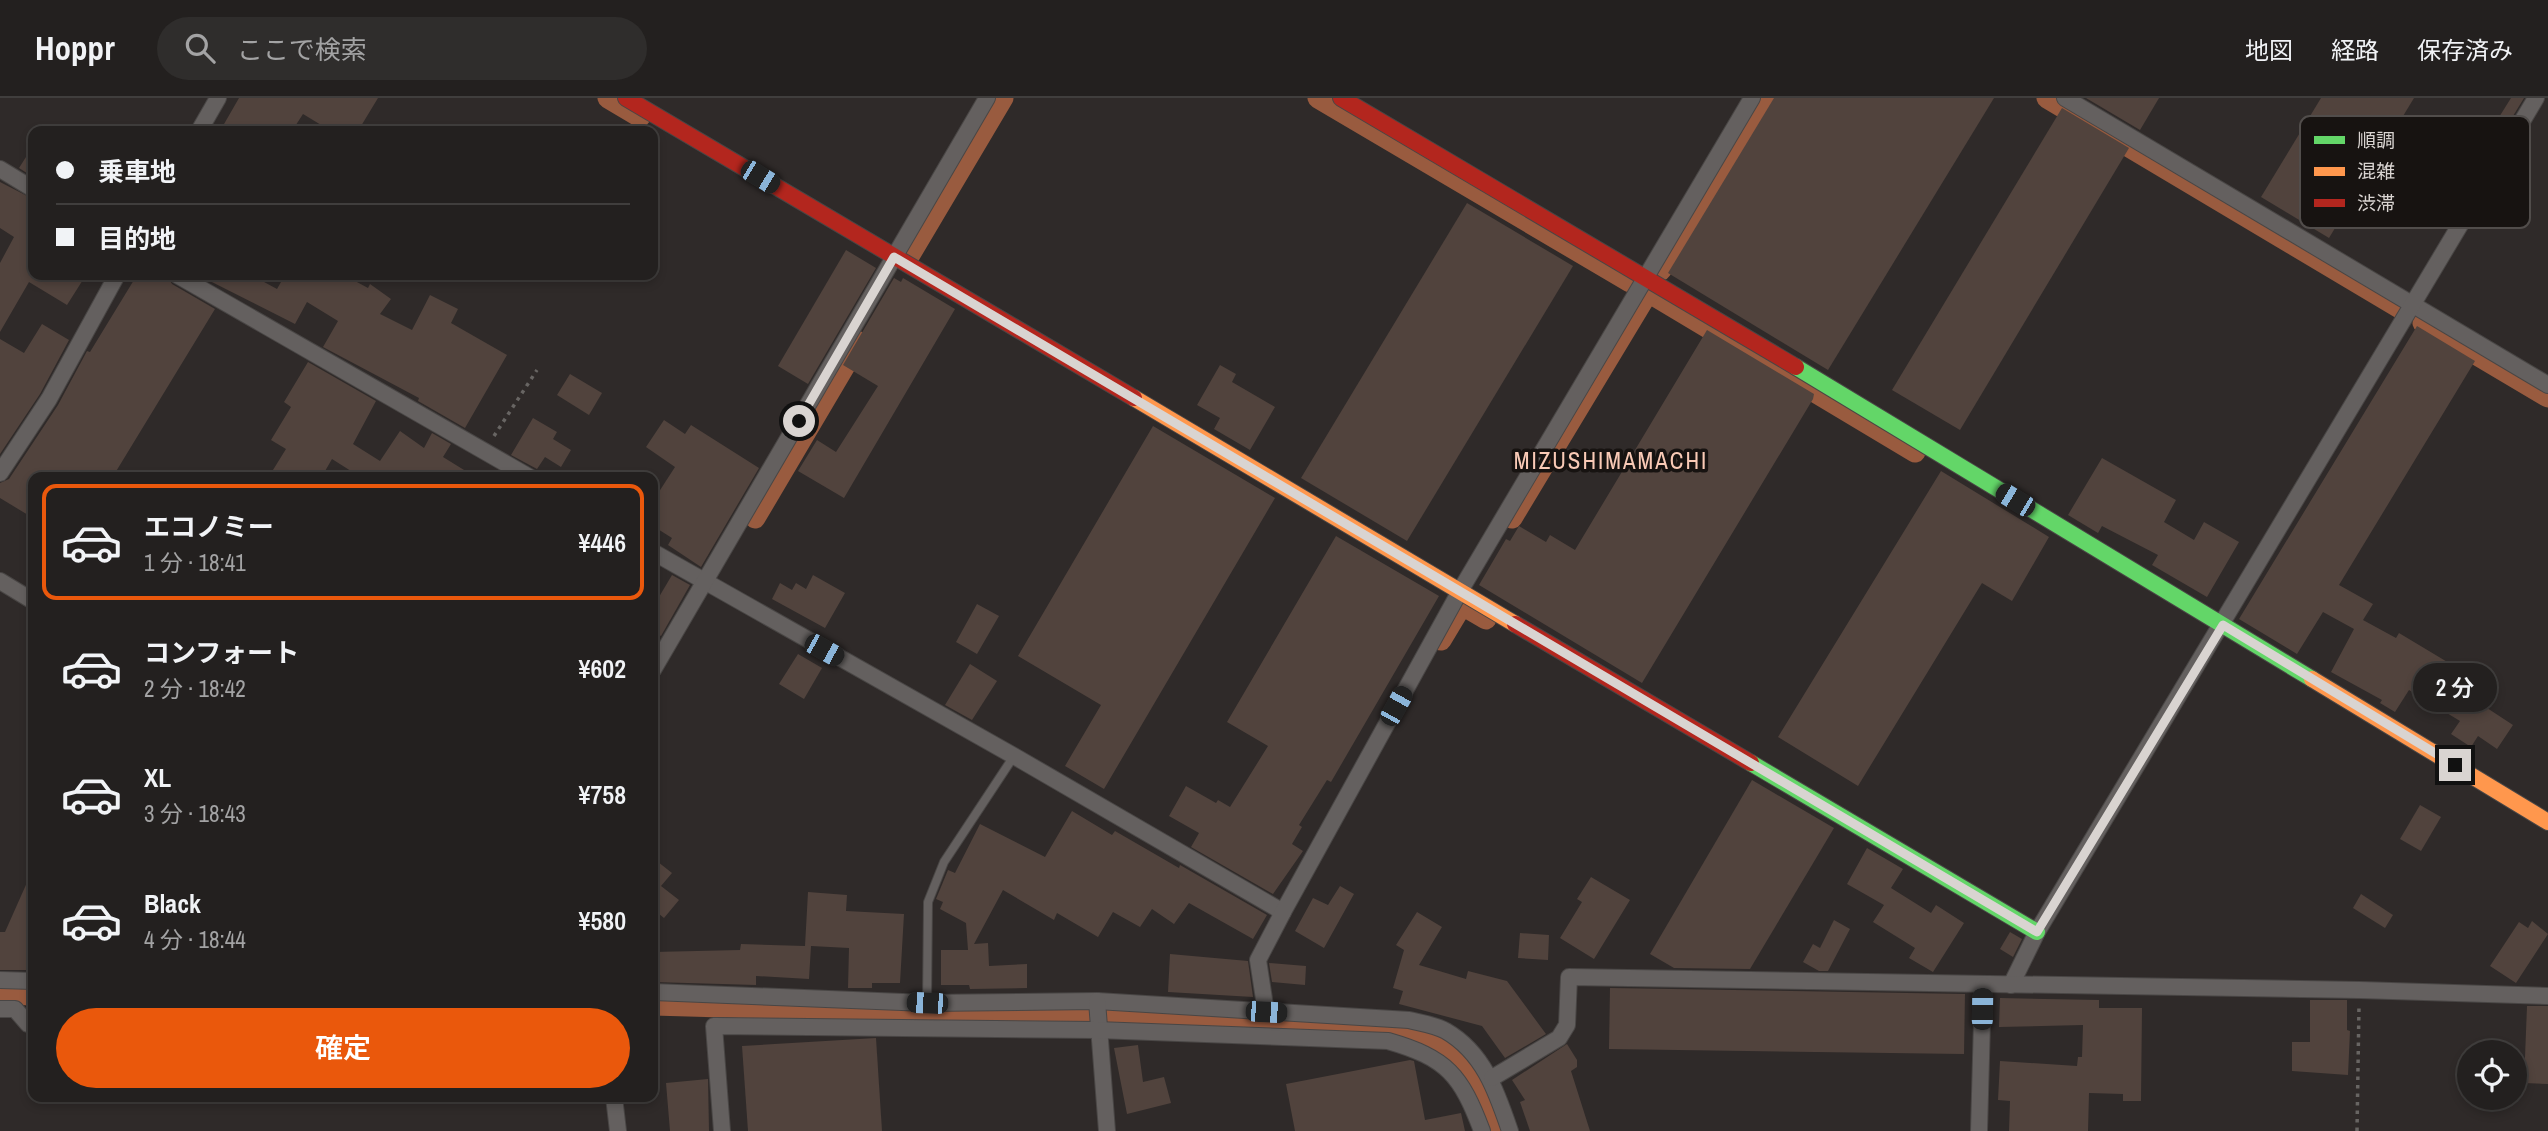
<!DOCTYPE html>
<html lang="ja">
<meta charset="utf-8">
<style>
body{margin:0;font-family:"Archivo Narrow","Noto Sans JP",sans-serif;background:#2f2d2c;color:#f1f3f6;height:100vh;display:flex;flex-direction:column;font-size:26px;white-space:nowrap}
*{box-sizing:border-box;margin:0}
p{font-size:23px;color:#a3a3a4}
.icon{flex:none;width:38px;height:38px;fill:none;stroke:currentColor;stroke-width:2;stroke-linecap:round;stroke-linejoin:round}
.map{position:relative;flex:1;overflow:hidden}
.drawer{position:absolute;left:28px;top:374px;width:630px;height:630px;display:flex;flex-direction:column;background:#23201f;border-radius:14px;box-shadow:0 4px 10px #0003,0 0 0 2px #403e3d}
.drawer>*{flex:none}
.banner{position:absolute;left:28px;top:28px;width:630px;height:154px;border-radius:14px;box-shadow:0 4px 10px #0003,0 0 0 2px #403e3d;display:grid;align-content:center;height:154px;padding:0 28px;background:#23201f}
.controls{position:absolute;left:2457px;top:942px;display:grid;gap:14px}
.controls a{display:grid;place-items:center;width:70px;height:70px;border-radius:50%;background:#23201f;box-shadow:0 4px 10px #0003,0 0 0 2px #403e3d;font-size:35px}
.end{position:absolute;width:32px;height:32px;margin:-16px;border:9px solid #d9d4d1;background:#111;box-shadow:0 0 0 4px #111}
.from{border-radius:50%}
.bubble{position:absolute;height:49px;border-radius:24px;background:#23201f;box-shadow:0 4px 10px #0003,0 0 0 2px #403e3d;font-size:23px;font-weight:600;line-height:49px;text-align:center}
.car{position:absolute;width:21px;height:42px;margin:-21px -10px;border-radius:9px;box-shadow:0 0 5px 2px #0007;background:linear-gradient(#222 24%,#8ab4d8 0 40%,#222 0 76%,#8ab4d8 0 86%,#222 0)}
.banner b{display:flex;align-items:center;gap:24px;height:66px;font-size:26px}
.banner b+b{border-top:2px solid #403e3d}
.banner i{width:18px;height:18px;background:#f1f3f6}
ul{padding:12px 0 0;list-style:none}
li{display:flex;align-items:center;gap:21px;height:116px;margin:0 14px 10px;padding:0 14px;border:4px solid transparent;border-radius:14px}
li div{flex:1}
li b{display:block;font-size:26px}
li em{font-style:normal;font-weight:600}
li.on{border-color:#ea580c}
li>.icon{width:63px;height:63px;stroke-width:1.5}
.cta{display:flex;gap:14px;margin-top:auto;padding:14px 28px}
.cta a{flex:1;height:80px;border-radius:42px;background:#ea580c;color:#fff;font-size:28px;font-weight:600;line-height:80px;text-align:center}
header{display:flex;align-items:center;gap:42px;box-sizing:border-box;height:98px;padding:0 35px;background:#23201f;border-bottom:2px solid #403e3d}
header strong{font-size:33px}
nav{display:flex;gap:38px;margin-inline-start:auto;font-size:24px}
.search{width:490px;height:63px;background:#2f2d2c;display:flex;align-items:center;gap:18px;box-sizing:border-box;padding:0 24px;border-radius:38px;color:#a3a3a4;font-size:26px}
.map>svg:first-child{display:block}
</style>
<header>
<strong>Hoppr</strong>
<div class="search"><svg class="icon" aria-label="search" viewBox="0 0 24 24"><circle cx="10" cy="10" r="6"/><path d="M15 15l6 6"/></svg>ここで検索</div>
<nav><a>地図</a><a>経路</a><a>保存済み</a></nav>
</header>
<div class="map">
<svg width="2548" height="1033" viewBox="0 0 2548 1033">
<rect width="100%" height="100%" fill="#2f2a29"/>
<g fill="none" stroke-linecap="round" stroke-linejoin="round">
<g stroke="#995b3f" stroke-width="21">
<path d="M608,0L640,19"/>
<path d="M1318,0L1630,184"/>
<path d="M2047,0L2403,212"/>
<path d="M908,160L1003,0"/>
<path d="M1661,172L1766,0"/>
<path d="M1648,194L1915,354"/>
<path d="M2423,225L2548,299"/>
<path d="M755,420L859,244"/>
<path d="M1512,420L1647,196"/>
<path d="M1441,542L1462,507L1486,521"/>
<path d="M0,896L33,897"/>
<path d="M653,907L1391,928C1461,945 1473,970 1498,1033"/>
</g>
</g>
<g fill="#51433d">
<path d="M239,0H378L358,33H331L303,16L292,33H220Z"/>
<path d="M1774,0H1994L1828,272L1668,175Z"/>
<path d="M2086,0H2159L2140,32Z"/>
<path d="M2321,0H2414L2329,140L2261,99Z"/>
<path d="M2511,0H2524L2496,46L2486,40Z"/>
<path d="M2062,10L2129,50L1960,332L1892,292Z"/>
<path d="M33,48V79L19,70Z"/>
<path d="M0,84L33,101V177H86L67,207L29,184L0,234V165L14,139L0,130Z"/>
<path d="M1467,105L1573,168L1407,443L1301,380Z"/>
<path d="M846,152L876,170L808,286L778,268Z"/>
<path d="M137,177H167L172,186L215,211L112,380H33V420L0,400V385L9,381L58,307L87,253L90,254Z"/>
<path d="M198,177H251L277,191L285,177H344L368,190L370,186L391,201L380,216L412,232L430,197L458,211L451,225L507,257L465,330L418,303L419,300L323,249L338,223L307,204L295,226Z"/>
<path d="M894,180L901,184L903,180L955,211L844,400L798,373L817,342L836,354L878,288L843,267Z"/>
<path d="M42,226L69,242L40,296L0,356V241L24,255Z"/>
<path d="M2417,228L2475,263L2339,487L2373,506L2363,522L2396,540L2399,535L2464,574L2455,589L2513,627L2497,651L2478,638L2471,649L2451,636L2460,623L2409,592L2395,614L2380,605L2382,602L2331,574L2354,531L2323,514L2297,556L2239,521Z"/>
<path d="M1707,232L1814,296L1813,301L1642,585L1479,487L1506,441L1510,443L1519,428L1546,444L1550,437L1575,452Z"/>
<path d="M308,264L376,303L353,346L380,363L400,333L424,350L432,335L451,346L443,359L477,380H362L332,361L321,380H268L286,351L271,342L291,309L284,304Z"/>
<path d="M1220,267L1236,276L1232,284L1275,309L1250,352L1214,331L1220,320L1197,307Z"/>
<path d="M570,276L602,295L589,317L557,297Z"/>
<path d="M533,320L557,334L553,341L571,352L561,369L545,359L537,371L511,357Z"/>
<path d="M664,322L685,336L691,327L759,370L701,469L668,447L672,440L653,428V403L675,369L646,349Z"/>
<path d="M1153,328L1275,400L1104,691L1065,668L1101,607L1018,558Z"/>
<path d="M2102,360L2176,402L2164,424L2194,442L2204,424L2239,444L2207,499L2152,467L2158,457L2102,428L2098,435L2068,417Z"/>
<path d="M1941,373L2049,439L2012,503L1982,485L1858,688L1778,639Z"/>
<path d="M1336,438L1439,498L1331,684L1327,682L1299,727L1302,729L1292,746L1303,753L1273,796L1191,749L1199,735L1169,718L1186,688L1216,705L1218,702L1230,709L1268,648L1227,624Z"/>
<path d="M672,477L690,487L661,538L653,534V509Z"/>
<path d="M813,477L845,495L825,530L772,501L780,485L792,492L796,485L806,491Z"/>
<path d="M977,506L999,518L977,556L956,544Z"/>
<path d="M798,556L822,570L804,601L779,586Z"/>
<path d="M970,566L997,583L972,622L945,607Z"/>
<path d="M1752,682L1834,730L1750,871L1674,870L1650,856Z"/>
<path d="M2420,707L2441,719L2421,753L2400,741Z"/>
<path d="M1072,713L1112,737L1115,733L1179,770L1180,767L1267,817L1253,841L1189,805L1174,826L1152,811L1140,829L1113,814L1098,839L1057,815L1054,822L1003,792L974,846L988,845L989,868L1027,866V890L970,891L969,887H941V852H968L966,825L940,811L943,804L936,801L948,772L955,775L980,726L1045,759Z"/>
<path d="M1867,750L1903,771L1891,790L1931,815L1936,807L1964,825L1933,874L1909,860L1915,850L1873,824L1884,807L1847,786Z"/>
<path d="M653,760L672,775L661,788L679,802L664,820L653,811Z"/>
<path d="M33,771V872H0V834H5Z"/>
<path d="M1591,779L1630,802L1594,861L1560,840L1582,804L1577,801Z"/>
<path d="M1340,788L1354,796L1324,850L1295,833L1313,800L1328,807Z"/>
<path d="M808,794L847,797L846,813L904,816L900,885H872V890H848L849,850L811,848L809,881L756,878V887L653,884V854L740,852L741,846L805,848Z"/>
<path d="M2361,796L2393,817L2385,830L2353,810Z"/>
<path d="M1417,814L1442,829L1419,867L1466,881L1468,873L1507,883L1546,936L1505,960L1482,928L1399,906L1403,893L1393,890L1404,852L1396,847Z"/>
<path d="M1834,822L1850,831L1828,873H1819L1803,864L1813,846L1820,850Z"/>
<path d="M2532,823L2548,836L2516,885L2490,868L2519,824L2528,830Z"/>
<path d="M2010,834L2022,841L2013,859L2000,851Z"/>
<path d="M1520,835L1549,837L1548,862L1518,860Z"/>
<path d="M1170,856L1248,863L1253,899L1168,894Z"/>
<path d="M1269,865L1306,868L1305,887L1272,884Z"/>
<path d="M1610,890L1965,896L1964,956L1609,951Z"/>
<path d="M2000,900L2099,902V910H2142L2141,1003H2123V996L2089,995L2088,1033H2009L2010,1003L1998,1002L2000,963L2077,968L2078,959H2082L2083,927L1999,929Z"/>
<path d="M2310,902H2347V932L2350,933L2348,977L2292,973V944H2310Z"/>
<path d="M2527,908H2548V986L2524,985Z"/>
<path d="M876,940L882,1033H748L742,948Z"/>
<path d="M1567,946L1577,962V969L1571,973L1590,1033H1530L1520,1004L1525,1002L1512,982Z"/>
<path d="M1138,947L1143,984L1164,979L1171,1005L1127,1016L1114,950Z"/>
<path d="M1410,962L1414,963L1425,1022L1461,1015L1465,1033H1295L1286,986Z"/>
<path d="M708,981L709,1033H670L666,985Z"/>
</g>
<g fill="none" stroke-linecap="round" stroke-linejoin="round">
<g stroke="#494645" stroke-width="10">
<path id="lane" d="M927,905L928,804L944,764L1014,658"/>
</g>
<g stroke="#494645" stroke-width="18">
<g id="street">
<path d="M2065,0L2548,287"/>
<path d="M199,33L218,0"/>
<path d="M0,71L33,91"/>
<path d="M177,177L531,380"/>
<path d="M0,375L49,301L117,177"/>
<path d="M653,454L1014,658L1283,814"/>
<path d="M0,483L33,503"/>
<path d="M653,572L987,0"/>
<path d="M0,882L33,883"/>
<path d="M2011,887L2037,834L2536,0"/>
<path d="M653,894L927,905L1097,903L1409,922C1421,925 1436,927 1446,933C1484,955 1497,995 1510,1033"/>
<path d="M1097,903L1107,1033"/>
<path d="M0,911H15L28,926L33,927"/>
<path d="M1266,914L1258,862L1283,814L1460,493L1752,0"/>
<path d="M1492,980L1559,940L1567,927L1569,879L2360,892L2548,898"/>
<path d="M614,999L618,1033"/>
<path d="M722,1033L714,928L1097,932L1388,943C1447,960 1461,977 1482,1033"/>
<path d="M1979,1033L1983,887"/>
</g>
</g>
<g stroke="#494645" stroke-width="18">
<g id="fast">
<path d="M1796,269L2312,581"/>
<path d="M1751,665L2037,834"/>
</g>
</g>
<g stroke="#494645" stroke-width="18">
<g id="slow">
<path d="M1134,300L1515,526"/>
<path d="M2312,581L2548,724"/>
</g>
</g>
<g stroke="#494645" stroke-width="18">
<g id="jam">
<path d="M626,0L1134,300"/>
<path d="M1341,0L1796,269"/>
<path d="M1515,526L1751,665"/>
</g>
</g>
<g stroke="#686563" stroke-width="3.5" stroke-dasharray="3.5 5" stroke-linecap="butt">
<path d="M494,338L537,272"/>
<path d="M2357,1033L2359,908"/>
</g>
<use href="#lane" stroke="#64605f" stroke-width="8"/>
<use href="#street" stroke="#64605f" stroke-width="16"/>
<use href="#fast" stroke="#63d668" stroke-width="16"/>
<use href="#slow" stroke="#ff974d" stroke-width="16"/>
<use href="#jam" stroke="#b3261e" stroke-width="16"/>
</g>
<g fill="none" stroke-linecap="round" stroke-linejoin="round">
<path stroke="#d9d4d1" stroke-width="9" d="M799,323L894,159L2037,834L2223,527L2455,667"/>
</g>
<g text-anchor="middle" dominant-baseline="central" stroke-width="7" stroke-linejoin="round" paint-order="stroke">
<g font-size="23" letter-spacing="2" fill="#f9cab6" stroke="#171311">
<text x="1611" y="362">MIZUSHIMAMACHI</text>
</g>
</g>
<rect x="2300" y="18" width="230" height="112" rx="10" fill="#171311" stroke="#514d4b" stroke-width="2"/>
<rect x="2314" y="38" width="31" height="8" fill="#63d668"/>
<rect x="2314" y="69" width="31" height="9" fill="#ff974d"/>
<rect x="2314" y="101" width="31" height="8" fill="#b3261e"/>
<g font-size="19" fill="#d9d4d1">
<text x="2357" y="49">順調</text>
<text x="2357" y="80">混雑</text>
<text x="2357" y="112">渋滞</text>
</g>
</svg>
<div class="controls">
<a><svg class="icon" aria-label="locate" viewBox="0 0 24 24"><circle cx="12" cy="12" r="6"/><path d="M12 2v4M12 18v4M2 12h4M18 12h4"/></svg></a>
</div>
<i class="end from" style="left:799px;top:323px"></i>
<i class="end" style="left:2455px;top:667px"></i>
<div class="bubble" style="left:2413px;top:565px;width:84px">2 分</div>
<i class="car" style="left:760px;top:79px;rotate:121deg"></i>
<i class="car" style="left:2015px;top:402px;rotate:301deg"></i>
<i class="car" style="left:824px;top:552px;rotate:119deg"></i>
<i class="car" style="left:1396px;top:608px;rotate:29deg"></i>
<i class="car" style="left:927px;top:905px;rotate:272deg"></i>
<i class="car" style="left:1982px;top:911px;rotate:1deg"></i>
<i class="car" style="left:1266px;top:914px;rotate:93deg"></i>
<div class="banner">
<b><i class="from"></i>乗車地</b>
<b><i></i>目的地</b>
</div>
<section class="drawer">
<ul>
<li class="on"><svg class="icon" aria-label="car" viewBox="0 0 24 24"><path d="M5 17H2v-5l4-1 3-4h7l3 4 3 1v5h-3M9 17h6M6 11h13"/><circle cx="7" cy="17" r="2"/><circle cx="17" cy="17" r="2"/></svg><div><b>エコノミー</b><p>1 分 · 18:41</p></div><em>¥446</em></li>
<li><svg class="icon" aria-label="car" viewBox="0 0 24 24"><path d="M5 17H2v-5l4-1 3-4h7l3 4 3 1v5h-3M9 17h6M6 11h13"/><circle cx="7" cy="17" r="2"/><circle cx="17" cy="17" r="2"/></svg><div><b>コンフォート</b><p>2 分 · 18:42</p></div><em>¥602</em></li>
<li><svg class="icon" aria-label="car" viewBox="0 0 24 24"><path d="M5 17H2v-5l4-1 3-4h7l3 4 3 1v5h-3M9 17h6M6 11h13"/><circle cx="7" cy="17" r="2"/><circle cx="17" cy="17" r="2"/></svg><div><b>XL</b><p>3 分 · 18:43</p></div><em>¥758</em></li>
<li><svg class="icon" aria-label="car" viewBox="0 0 24 24"><path d="M5 17H2v-5l4-1 3-4h7l3 4 3 1v5h-3M9 17h6M6 11h13"/><circle cx="7" cy="17" r="2"/><circle cx="17" cy="17" r="2"/></svg><div><b>Black</b><p>4 分 · 18:44</p></div><em>¥580</em></li>
</ul>
<div class="cta"><a>確定</a></div>
</section>
</div>
